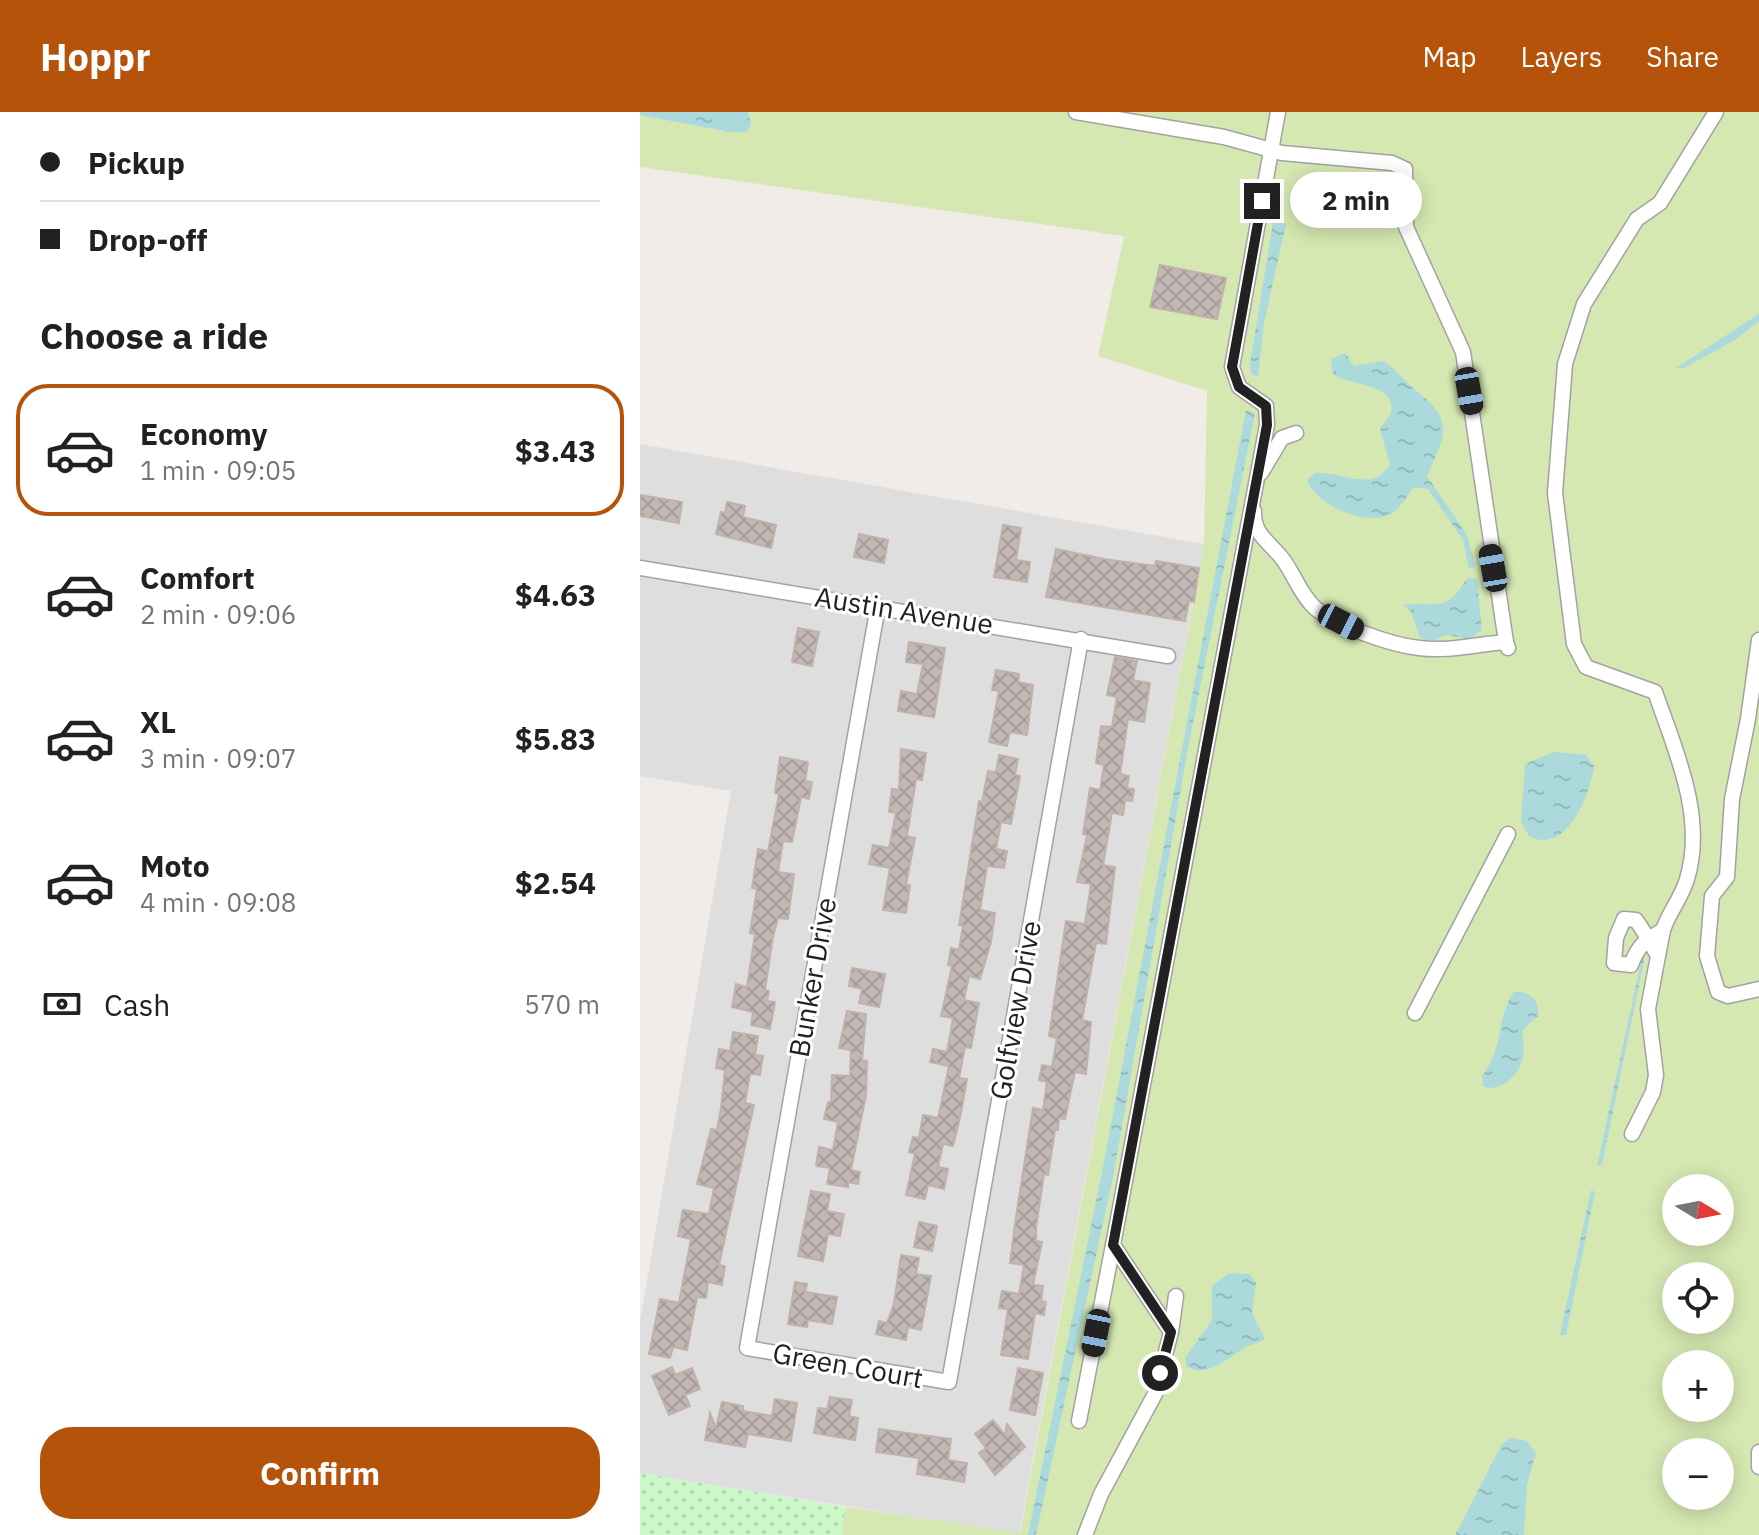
<!DOCTYPE html>
<meta charset="utf-8">
<style>
body{margin:0;font-family:"IBM Plex Sans",sans-serif;background:#f6f6f6;color:#202124;height:100vh;display:flex;flex-direction:column;font-size:30px;white-space:nowrap}
*{box-sizing:border-box;margin:0}
p{font-size:26px;color:#757577}
.icon{flex:none;width:44px;height:44px;fill:none;stroke:currentColor;stroke-width:2;stroke-linecap:round;stroke-linejoin:round}
.map{position:relative;flex:1;overflow:hidden}
.panel{display:flex;flex-direction:column;background:#fff;width:640px}
.panel>*{flex:none}
.banner{display:grid;align-content:center;height:176px;padding:0 40px;background:#fff}
.needle{width:52px;rotate:100deg}
.controls{position:absolute;left:1022px;top:1062px;display:grid;gap:16px}
.controls a{display:grid;place-items:center;width:72px;height:72px;border-radius:50%;background:#fff;box-shadow:0 4px 20px #0003;font-size:40px}
.end{position:absolute;width:36px;height:36px;margin:-18px;border:10px solid #212121;background:#fff;box-shadow:0 0 0 4px #fff}
.from{border-radius:50%}
.bubble{position:absolute;height:56px;border-radius:28px;background:#fff;box-shadow:0 4px 20px #0003;font-size:26px;font-weight:800;line-height:56px;text-align:center}
.car{position:absolute;width:24px;height:48px;margin:-24px -12px;border-radius:10px;box-shadow:0 0 6px 2px #0007;background:linear-gradient(#222 24%,#8ab4d8 0 40%,#222 0 76%,#8ab4d8 0 86%,#222 0)}
.banner b{display:flex;align-items:center;gap:28px;height:76px;font-size:30px}
.banner b+b{border-top:2px solid #e0e0e0}
.banner i{width:20px;height:20px;background:#202124}
ul{padding:0;list-style:none}
li{display:flex;align-items:center;gap:24px;height:132px;margin:0 16px 12px;padding:0 24px;border:4px solid transparent;border-radius:32px}
li div{flex:1}
li b{display:block;font-size:30px}
li em{font-style:normal;font-weight:800}
li.active{border-color:#b45309}
li>.icon{width:72px;height:72px;stroke-width:1.5}
h2{padding:0 40px;font-size:36px;line-height:96px}
.pay{display:flex;align-items:center;gap:20px;height:88px;padding:0 40px;font-size:30px}
.pay p{margin-inline-start:auto}
.action{display:flex;gap:16px;margin-top:auto;padding:16px 40px}
.action a{flex:1;height:92px;border-radius:32px;background:#b45309;color:#fff;font-size:32px;font-weight:800;line-height:92px;text-align:center}
header{display:flex;align-items:center;gap:48px;box-sizing:border-box;height:112px;padding:0 40px;background:#b45309;color:#fff}
header strong{font-size:38px}
nav{display:flex;gap:44px;margin-inline-start:auto;font-size:28px}
main{display:flex;flex:1;min-height:0}
.map>svg:first-child{display:block}
</style>
<header>
<strong>Hoppr</strong>
<nav><a>Map</a><a>Layers</a><a>Share</a></nav>
</header>
<main>
<section class="panel">
<div class="banner">
<b><i class="from"></i>Pickup</b>
<b><i></i>Drop-off</b>
</div>
<h2>Choose a ride</h2>
<ul>
<li class="active"><svg class="icon" aria-label="car" viewBox="0 0 24 24"><path d="M5 17H2v-5l4-1 3-4h7l3 4 3 1v5h-3M9 17h6M6 11h13"/><circle cx="7" cy="17" r="2"/><circle cx="17" cy="17" r="2"/></svg><div><b>Economy</b><p>1 min · 09:05</p></div><em>$3.43</em></li>
<li><svg class="icon" aria-label="car" viewBox="0 0 24 24"><path d="M5 17H2v-5l4-1 3-4h7l3 4 3 1v5h-3M9 17h6M6 11h13"/><circle cx="7" cy="17" r="2"/><circle cx="17" cy="17" r="2"/></svg><div><b>Comfort</b><p>2 min · 09:06</p></div><em>$4.63</em></li>
<li><svg class="icon" aria-label="car" viewBox="0 0 24 24"><path d="M5 17H2v-5l4-1 3-4h7l3 4 3 1v5h-3M9 17h6M6 11h13"/><circle cx="7" cy="17" r="2"/><circle cx="17" cy="17" r="2"/></svg><div><b>XL</b><p>3 min · 09:07</p></div><em>$5.83</em></li>
<li><svg class="icon" aria-label="car" viewBox="0 0 24 24"><path d="M5 17H2v-5l4-1 3-4h7l3 4 3 1v5h-3M9 17h6M6 11h13"/><circle cx="7" cy="17" r="2"/><circle cx="17" cy="17" r="2"/></svg><div><b>Moto</b><p>4 min · 09:08</p></div><em>$2.54</em></li>
</ul>
<div class="pay"><svg class="icon" aria-label="cash" viewBox="0 0 24 24"><path d="M3 7h18v10H3z"/><circle cx="12" cy="12" r="2"/></svg>Cash<p>570 m</p></div>
<div class="action"><a>Confirm</a></div>
</section>
<div class="map">
<svg width="1119" height="1423" viewBox="0 0 1119 1423">
<defs>
<pattern id="park-dots" width="8" height="8" patternUnits="userSpaceOnUse" patternTransform="scale(2)"><rect width="8" height="8" fill="#ccf7c8"/><path d="M2 2h.1M6 6h.1" fill="none" stroke="#afd3ac" stroke-width="1.8" stroke-linecap="round"/></pattern>
<pattern id="water-ripples" width="26" height="14" patternUnits="userSpaceOnUse" patternTransform="scale(2)"><rect width="26" height="14" fill="#abd9dc"/><path d="M2 4q2-2 4 0t4 0M15 11q2-2 4 0t4 0" fill="none" stroke="#93babc"/></pattern>
<pattern id="building-cross-hatch" width="8" height="8" patternUnits="userSpaceOnUse" patternTransform="scale(2)"><rect width="8" height="8" fill="#c1b7b4"/><path d="M0 0l8 8M0 8l8-8" fill="none" stroke="#a69d9a"/></pattern>
</defs>
<rect width="100%" height="100%" fill="#f1ece8"/>
<path fill="#dfdede" d="M0,332L564,432L379,1422L0,1361V1209L91,679L0,664Z"/>
<path fill="#d5e8b1" fill-rule="evenodd" d="M0,0H1119V1423H201L206,1395L380,1421L564,433L567,279L458,244L484,124L0,55ZM1036,1076H1080V1120H1036ZM1036,1164H1080V1208H1036ZM1036,1252H1080V1296H1036ZM1036,1340H1080V1384H1036Z"/>
<path fill="url(#park-dots)" d="M0,1361L206,1395L201,1423H0Z"/>
<g fill="url(#water-ripples)">
<path d="M0,0H108L111,12L107,20H90L0,3Z"/>
<path d="M633,110L646,112L624,211L618,265L611,261L610,252Z"/>
<path d="M1119,202V209L1095,228L1044,256H1036Z"/>
<path d="M705,241L714,254L744,249C756,258 766,270 778,280C816,310 804,324 787,364L827,423L836,455L829,456L823,428L788,377L774,375C766,385 760,398 749,403C725,414 675,393 667,368L675,361C701,359 734,382 750,352L740,318C742,312 748,308 750,302C761,272 706,273 693,262L691,247Z"/>
<path d="M606,298L615,301L548,636L474,1060L396,1423H388L463,1055Z"/>
<path d="M827,466L837,467L842,518L829,527L806,523L793,529L780,526L771,500L763,493C797,489 806,502 827,466Z"/>
<path d="M914,640L946,643L954,654C950,683 926,744 889,724L881,710L885,652Z"/>
<path d="M1004,836L1006,839L962,1053L957,1054Z"/>
<path d="M874,880C889,878 901,890 898,904L883,918C882,927 885,937 883,946C880,962 860,982 843,974L842,964C865,934 856,905 874,880Z"/>
<path d="M951,1078L955,1080L926,1223H920Z"/>
<path d="M589,1161L609,1162L616,1170L612,1201L625,1227C617,1232 609,1232 601,1238C584,1249 568,1265 547,1255L545,1246L572,1208V1174Z"/>
<path d="M871,1326L887,1329L896,1341L887,1373L884,1423H815L862,1332Z"/>
</g>
<g fill="url(#building-cross-hatch)" stroke="#c2b1ab" stroke-width="2">
<path d="M520,153L586,166L577,207L510,195Z"/>
<path d="M0,383L42,390L39,411L0,404Z"/>
<path d="M87,390L105,394L103,405L136,413L131,436L76,422L81,400L85,401Z"/>
<path d="M363,413L381,416L376,448L390,450L387,470L354,465Z"/>
<path d="M219,422L248,428L244,451L214,445Z"/>
<path d="M416,437L464,447L515,454L516,449L559,456L554,490L549,489L545,509L406,485Z"/>
<path d="M158,516L179,520L172,554L152,550Z"/>
<path d="M269,530L305,536L294,605L258,599L261,579L277,582L283,552L266,550Z"/>
<path d="M475,545L497,549L493,568L510,571L504,610L488,607L480,662L489,664L487,676L494,677L492,689L485,688L483,703L472,701L463,753L475,755L466,832L456,831L442,908L451,910L446,962L435,960L425,1007L419,1006L418,1018H415L408,1063L404,1062L396,1116V1129L402,1130L393,1173L403,1174L401,1189L406,1190L404,1203L395,1201L388,1247L361,1243L368,1197L359,1196L362,1179L379,1182L384,1153L370,1151L376,1105L393,996L403,998L407,970L399,968L402,953L412,955L417,926L409,924L426,809L445,812L451,772L437,770L447,723L443,722L450,676L460,678L464,653L456,651L461,614L472,615L477,585L467,583Z"/>
<path d="M356,558L379,562L378,570L393,573L387,623L370,620L367,634L349,630L359,579L352,578Z"/>
<path d="M261,637L286,641L282,668L276,667L267,724L275,726L266,773H270L266,801L243,798L250,756L229,752L233,733L249,736L256,701L249,700L252,677L259,678Z"/>
<path d="M359,643L378,647L375,663L380,664L371,712L361,710L356,737L367,739L364,756L347,754L340,798L355,801L351,830L340,867L329,864L324,888L339,891L331,936L325,935L319,966L327,967L321,1001L313,1034L303,1032L298,1055L308,1057L304,1077L288,1073L285,1087L266,1083L275,1042L269,1040L273,1025L279,1026L283,1003L298,1006L309,954L290,950L293,937L307,940L313,906L301,904L312,854L308,853L311,836L319,838L323,814L319,813L339,689L342,690L348,659L356,660Z"/>
<path d="M140,645L168,650L165,669L172,670L169,687L161,685L152,730L143,729L138,760L154,762L148,807L138,806L133,825L125,878L129,879L127,889L135,890L130,917L111,913L113,900L92,895L96,872L107,875L115,822L110,821L117,777L112,776L118,737L128,739L139,682L135,681Z"/>
<path d="M212,856L245,862L239,895L219,891L222,877L209,874Z"/>
<path d="M207,899L226,902L222,948L227,949L226,983L211,1058L220,1060L218,1072L208,1070V1075L187,1072L190,1056L176,1054L179,1035L193,1038L198,1010L184,1007L188,990H191L192,963L210,964L211,938L199,936Z"/>
<path d="M93,920L118,924L115,943L123,944L120,963L110,962L105,991L114,993L79,1153L85,1154L82,1173L68,1170L66,1186L57,1185L47,1238L33,1235L30,1246L9,1242L20,1187L39,1191L51,1127L38,1124L43,1098L69,1102L74,1076L57,1072L71,1017L77,1018L81,996L85,958L76,956L79,937L90,939Z"/>
<path d="M171,1079L190,1082L187,1099L204,1102L200,1124L188,1122L183,1149L158,1144Z"/>
<path d="M279,1110L297,1114L292,1139L274,1135Z"/>
<path d="M261,1143L279,1146L276,1162L291,1164L281,1218L268,1215L266,1228L236,1222L239,1209L247,1211L254,1192Z"/>
<path d="M155,1170L167,1172L165,1180L197,1185L192,1212L168,1208L167,1215L148,1212Z"/>
<path d="M32,1255L35,1263L52,1256L60,1277L45,1283L50,1294L29,1303L12,1264Z"/>
<path d="M378,1256L403,1261L395,1303L370,1298Z"/>
<path d="M190,1285L212,1288L209,1304L218,1306L215,1328L174,1321L178,1296L187,1297Z"/>
<path d="M135,1287L157,1291L151,1329L108,1322L105,1335L65,1328L70,1301L76,1316L82,1290L103,1294V1299L132,1304Z"/>
<path d="M353,1308L365,1323L367,1312L385,1335L355,1363L339,1341L346,1336L335,1322Z"/>
<path d="M239,1317L311,1327L308,1348L327,1351L324,1370L277,1362L279,1346L236,1340Z"/>
</g>
<g fill="none" stroke-linecap="round" stroke-linejoin="round">
<g stroke="#a2a2a2" stroke-width="17">
<g id="minor">
<path d="M436,0L584,25L642,41L752,51L765,57L766,115L823,240L866,530"/>
<path d="M621,361L642,326L656,321"/>
<path d="M614,399C613,422 628,429 641,445C654,461 659,481 675,496C697,514 751,533 779,536C807,540 838,532 866,530L868,536"/>
<path d="M0,456L528,544"/>
<path d="M238,494L107,1236L309,1270L441,527"/>
<path d="M1119,528L1108,607L1092,687L1087,765L1072,784L1067,844L1078,880L1088,884L1119,877"/>
<path d="M1023,818C1029,800 1042,785 1047,767C1066,705 1035,637 1015,580L946,555L934,532L915,381L925,252L944,192L997,107L1020,91L1076,0"/>
<path d="M775,901L868,722"/>
<path d="M992,1022L1013,980L1016,963L1008,897L1018,844C1011,832 1004,819 996,808L984,807L976,826L974,851L991,853C998,833 1006,828 1023,818L1018,844"/>
<path d="M473,1133L627,313L626,294L599,275L592,255L638,0"/>
<path d="M531,1220L536,1184"/>
<path d="M439,1309L473,1133L531,1220L515,1282L461,1382L445,1423"/>
<path d="M1119,1340V1355"/>
</g>
</g>
<use href="#minor" stroke="#fff" stroke-width="14"/>
</g>
<g fill="none" stroke-linecap="round" stroke-linejoin="round">
<path stroke="#212121" stroke-width="10" d="M520,1261L531,1220L473,1133L627,313L626,294L599,275L592,255L622,89"/>
</g>
<g text-anchor="middle" dominant-baseline="central" stroke-width="6" stroke-linejoin="round" paint-order="stroke">
<g font-size="28" fill="#212121" stroke="#fff">
<text transform="translate(264 498) rotate(9)">Austin Avenue</text>
<text transform="translate(172 865) rotate(-80)">Bunker Drive</text>
<text transform="translate(375 898) rotate(-80)">Golfview Drive</text>
<text transform="translate(208 1253) rotate(10)">Green Court</text>
</g>
</g>
</svg>
<div class="controls">
<a><svg class="needle" viewBox="-14 -14 28 28"><path d="M0-13l5 13h-10z" fill="#e53935"/><path d="M0 13l5-13h-10z" fill="#757577"/></svg></a>
<a><svg class="icon" aria-label="locate" viewBox="0 0 24 24"><circle cx="12" cy="12" r="6"/><path d="M12 2v4M12 18v4M2 12h4M18 12h4"/></svg></a>
<a>+</a>
<a>−</a>
</div>
<i class="end from" style="left:520px;top:1261px"></i>
<i class="end" style="left:622px;top:89px"></i>
<div class="bubble" style="left:650px;top:60px;width:132px">2 min</div>
<i class="car" style="left:829px;top:279px;rotate:170deg"></i>
<i class="car" style="left:853px;top:456px;rotate:350deg"></i>
<i class="car" style="left:701px;top:510px;rotate:117deg"></i>
<i class="car" style="left:456px;top:1221px;rotate:191deg"></i>
</div>
</main>
